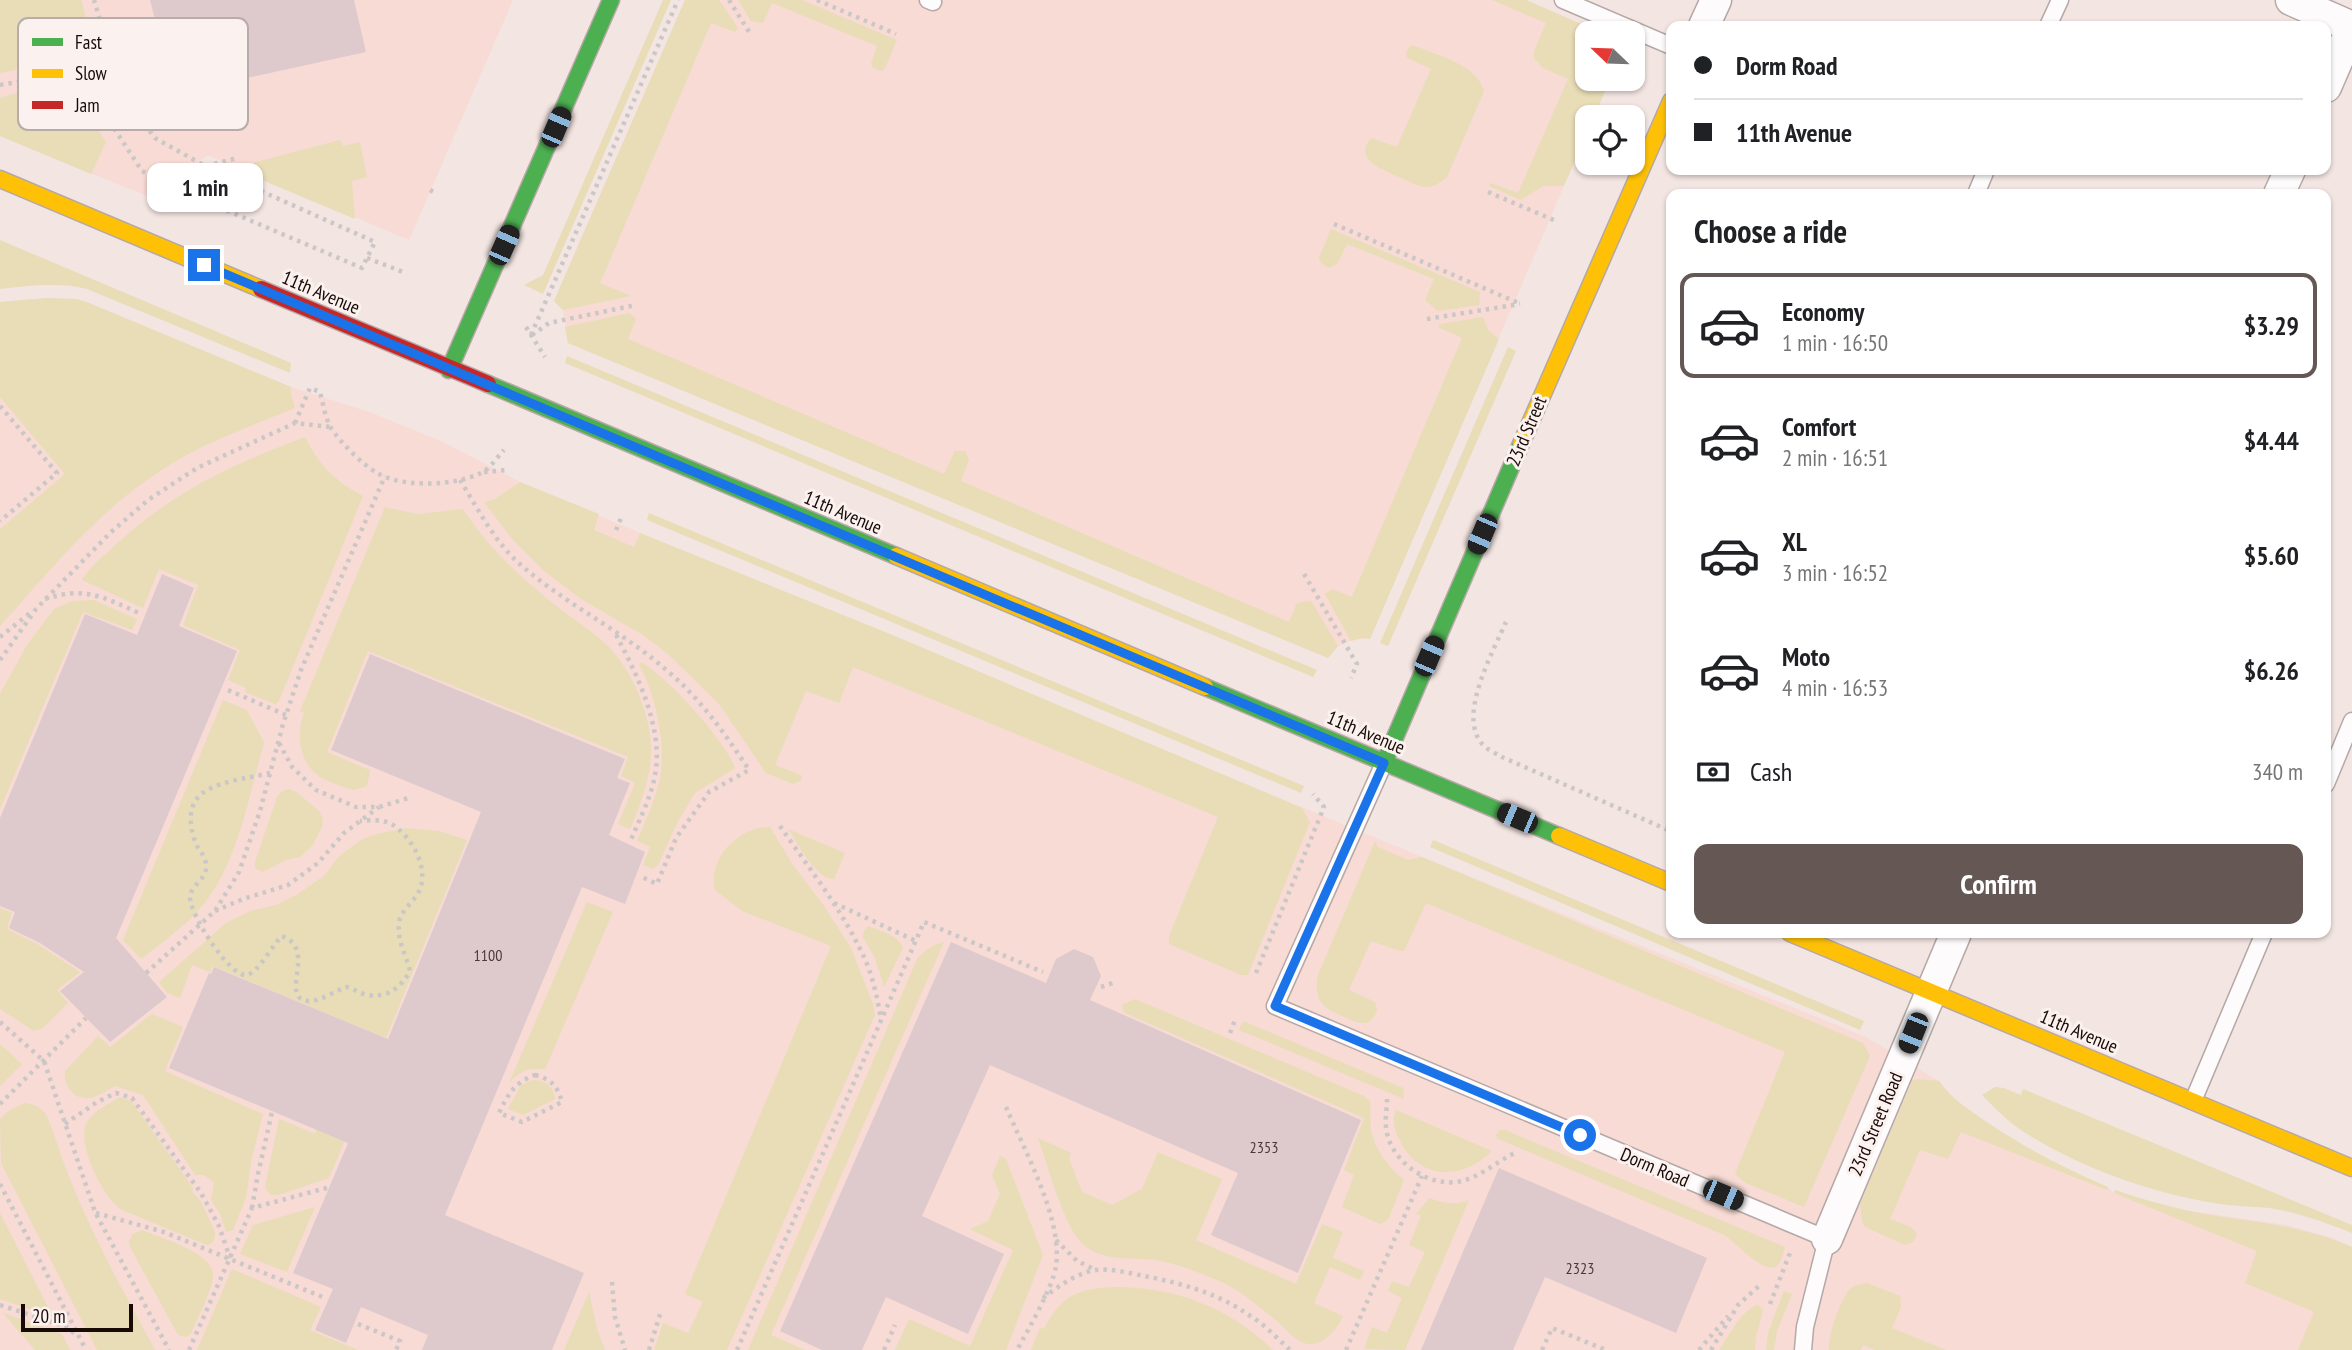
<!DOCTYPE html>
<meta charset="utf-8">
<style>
body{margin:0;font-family:"PT Sans Narrow",sans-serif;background:#f2f2f2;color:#202124;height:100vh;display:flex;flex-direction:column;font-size:26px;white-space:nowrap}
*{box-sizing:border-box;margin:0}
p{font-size:23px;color:#757577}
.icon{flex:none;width:38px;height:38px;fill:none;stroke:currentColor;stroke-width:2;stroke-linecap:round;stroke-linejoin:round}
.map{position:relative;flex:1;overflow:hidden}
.panel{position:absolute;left:1666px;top:189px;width:665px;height:749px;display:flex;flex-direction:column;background:#fff;border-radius:14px;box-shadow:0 2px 5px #0004}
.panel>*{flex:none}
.guide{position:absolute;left:1666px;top:21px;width:665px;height:154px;border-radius:14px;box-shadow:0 2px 5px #0004;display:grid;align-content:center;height:154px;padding:0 28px;background:#fff}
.needle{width:46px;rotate:293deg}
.fabs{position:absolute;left:1575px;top:21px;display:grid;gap:14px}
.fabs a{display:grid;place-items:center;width:70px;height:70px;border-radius:14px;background:#fff;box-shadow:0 2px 5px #0004;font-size:35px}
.scale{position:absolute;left:21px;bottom:18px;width:112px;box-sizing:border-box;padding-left:7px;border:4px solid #180a07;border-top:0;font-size:19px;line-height:24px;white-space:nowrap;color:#180a07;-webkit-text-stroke:5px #fbf2f0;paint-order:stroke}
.end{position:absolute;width:32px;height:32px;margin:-16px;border:9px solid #1a73e8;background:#fff;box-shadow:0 0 0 4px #fff}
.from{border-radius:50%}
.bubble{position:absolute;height:49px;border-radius:14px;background:#fff;box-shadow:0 2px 5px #0004;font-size:23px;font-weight:800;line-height:49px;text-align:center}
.car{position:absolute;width:21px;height:42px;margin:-21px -10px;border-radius:9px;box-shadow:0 0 5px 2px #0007;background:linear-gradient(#222 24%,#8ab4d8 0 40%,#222 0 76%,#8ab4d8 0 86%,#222 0)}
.guide b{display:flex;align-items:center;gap:24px;height:66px;font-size:26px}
.guide b+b{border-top:2px solid #e0e0e0}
.guide i{width:18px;height:18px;background:#202124}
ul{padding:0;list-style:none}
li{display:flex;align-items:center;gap:21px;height:105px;margin:0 14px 10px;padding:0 14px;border:4px solid transparent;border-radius:14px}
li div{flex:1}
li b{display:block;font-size:26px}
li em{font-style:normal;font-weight:800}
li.selected{border-color:#655754}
li>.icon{width:63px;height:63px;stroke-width:1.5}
h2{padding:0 28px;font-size:32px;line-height:84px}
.pay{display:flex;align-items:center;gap:18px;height:77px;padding:0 28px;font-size:26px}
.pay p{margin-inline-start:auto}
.button{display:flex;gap:14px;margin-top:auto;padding:14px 28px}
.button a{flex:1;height:80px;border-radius:14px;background:#655754;color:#fff;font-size:28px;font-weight:800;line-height:80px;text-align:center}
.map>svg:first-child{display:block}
</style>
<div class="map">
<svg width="2352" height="1350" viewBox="0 0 2352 1350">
<rect width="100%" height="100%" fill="#f3e5e2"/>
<g fill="#f7dbd4">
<path d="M0,0H513L409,240L208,155L147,196L0,136Z"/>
<path d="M685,0H1526L1602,33H1587V79H1610L1594,117H1587V132L1370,639H1356L1338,646L1330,653L1328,658L568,343L563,310L554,301Z"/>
<path d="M48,298L89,303L291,387L372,413L443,442L520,482L640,533L1427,859L1866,1037L1939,1081L1956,1101L2006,1135L2060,1167L2108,1187L2114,1193L2183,1210L2285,1225L2333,1238L2352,1247V1350H0V302Z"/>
</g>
<g fill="#e8ddb7">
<path d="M0,0H81L115,118L60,69L43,64L0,73Z"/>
<path d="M663,0H671L543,294L524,285L543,275Z"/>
<path d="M685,0H719L738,28L735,32L711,23L600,283L631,296L563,310L554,301Z"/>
<path d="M738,0H802L897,40L885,68L882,71L873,68L871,64L877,46L772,3L763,23L751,21Z"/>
<path d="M1492,0H1526L1602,33H1587V79H1610L1594,117H1587V132L1564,186H1543L1521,200L1489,186L1491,183L1518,193L1568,79L1543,68L1534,58V51L1546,23Z"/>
<path d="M1410,46H1415C1439,56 1476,64 1484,91L1447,177C1441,182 1436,186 1427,187C1418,187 1409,181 1401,178C1385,170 1352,160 1371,138L1397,147L1431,69L1407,58L1406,53Z"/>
<path d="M44,85C77,91 89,116 106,142L91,174L0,136V98Z"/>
<path d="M340,140L343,146L360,142L367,177L352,181L355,219L233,168Z"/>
<path d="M1331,229L1480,292L1479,305L1438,311L1425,300L1434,279L1347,244L1337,264L1328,268L1320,262L1319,258Z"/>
<path d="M0,240L291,363L290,373L87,289C58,282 29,286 0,289Z"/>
<path d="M48,298L77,299L89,303L291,387V395L295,408C249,427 202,443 160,471C95,513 51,570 0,626V529L65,474L0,397V302Z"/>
<path d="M629,313L636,319L628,339L944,474L955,451H965L969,460L961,481L1289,622L1297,603L1311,601L1338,646L1328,658L568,343L565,327Z"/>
<path d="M1483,317L1488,330L1499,339L1370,639L1362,638L1351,641L1325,594L1332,589L1352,597L1462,338L1438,327L1440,324Z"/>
<path d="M1508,347L1516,351L1388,646L1380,643Z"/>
<path d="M567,356L1317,670L1313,677L565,363Z"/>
<path d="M305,437C317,463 337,483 363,496L281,696L278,702L275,704L245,692L246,688L228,680L240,650L183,625L198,585L159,569L143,608L82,580C89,568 101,558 111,549C170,493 231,465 305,437Z"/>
<path d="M520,482L599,514L594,530L634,547L640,533L895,636L1302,808L1310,822L1248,975H1241L1169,944V936L1218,817L853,667L839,703L806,691L775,765L801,775L802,780L793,784L766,773L719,704L668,654L643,635L581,599L543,570L512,539L484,502L493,500Z"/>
<path d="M385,507L417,514L463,509C487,547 521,578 556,606C573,619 591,630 607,645C631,669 650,712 651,747C652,775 641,804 630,829L618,824L635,783L621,776L628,757L368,651L327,752L370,770L367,786L353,790C341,786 322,781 313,771C298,756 297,731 304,713L300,711Z"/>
<path d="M649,513L1304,786L1301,793L647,520Z"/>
<path d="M94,600L137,619L132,630L83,612L0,809V694L27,645L54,609L72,601Z"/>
<path d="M641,662C667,677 725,740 735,768L695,793L677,823L658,865L653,869L643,865L650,847L637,841C660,788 669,768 656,710C652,694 647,679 639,665Z"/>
<path d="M223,700L247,710L264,743C249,795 238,862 203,905C186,926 162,942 141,959L123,940Z"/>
<path d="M289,789L296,792L319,811L323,819L322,827L312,846L300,857L286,860L263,872L255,868V862L277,797L282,791Z"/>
<path d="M770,827L793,865L824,906L851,948L873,1004L875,1015L727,1350H654L663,1323L688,1333L703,1302L685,1294L831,946L742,911L715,890C707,859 739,826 770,827Z"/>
<path d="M405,828L439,831L467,840L386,1038L213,966L210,972L192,965L180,998L167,993L159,982L226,923L250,911L276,905L298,894L325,875L339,856L361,840L373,835Z"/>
<path d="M788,829L845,853L834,879C816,880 798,843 788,829Z"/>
<path d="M1433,840L1864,1021L1860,1030L1430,847Z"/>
<path d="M1375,841L1378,847L1408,860L1422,857L1863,1043L1870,1056L1804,1207L1746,1183L1735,1174L1785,1052L1426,903L1404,951H1400L1371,941L1349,990L1375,1002L1377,1010C1371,1028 1360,1024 1346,1018C1324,1008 1313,1002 1318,975Z"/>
<path d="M587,902L613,912L545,1069C526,1068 523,1069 509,1083Z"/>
<path d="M0,908L12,913L7,929L39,945L80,972L57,990L68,1003L43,1028L34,1031L0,1009Z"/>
<path d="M868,926C880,931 899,935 903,948L884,987L875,958L863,937L864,931Z"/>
<path d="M944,942L771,1335L805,1350H748L918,957C926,950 933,944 944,942Z"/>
<path d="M1135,999L1364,1096L1370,1101C1371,1111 1370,1120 1371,1129C1375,1151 1388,1166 1404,1180L1388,1220L1380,1224L1342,1207L1354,1175L1344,1170L1364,1118L1123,1012L1122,1005Z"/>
<path d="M152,1014L183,1027L165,1071L263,1114L251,1162L246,1198L233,1230L226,1232L220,1214L211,1200L214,1183L204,1175H195L143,1095L115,1086C108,1089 101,1095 94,1097C76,1103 63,1087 65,1071L98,1036L110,1047Z"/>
<path d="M1243,1021L1403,1088L1404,1099L1239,1030Z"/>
<path d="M0,1044L22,1064L0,1086Z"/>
<path d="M1918,1079L1939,1081C1952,1100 1970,1110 1988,1123C2027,1149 2066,1169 2108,1187L2107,1190L1961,1132L1948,1159L1920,1150L1890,1219L1911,1227L1917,1234L1913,1242L1905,1245L1865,1227L1862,1222L1860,1204L1912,1081Z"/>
<path d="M533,1080C545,1080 554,1087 555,1099L523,1115L508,1109L521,1085Z"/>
<path d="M1995,1087L2004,1088L2021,1095L2023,1089L2352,1225V1233C2327,1223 2302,1214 2275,1209C2260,1206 2243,1207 2227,1205C2158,1196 2075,1167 2018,1128C2005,1119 1993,1106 1982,1095Z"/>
<path d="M334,1089L362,1100L329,1178L278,1195H270L265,1187L279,1119L315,1134Z"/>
<path d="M120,1097L131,1101L193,1188L192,1192L200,1200L215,1232V1237L211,1244L207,1245L122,1210C104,1199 77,1145 86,1124C91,1112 109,1104 120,1097Z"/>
<path d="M25,1103C35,1104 41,1107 47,1116C55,1136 61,1157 69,1177C93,1237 124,1293 155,1350H97L1,1163L0,1119L10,1110Z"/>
<path d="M1396,1110L1492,1151C1461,1182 1417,1180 1398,1137C1394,1128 1392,1119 1396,1110Z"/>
<path d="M1500,1130H1505L1785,1247C1783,1254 1781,1264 1775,1267C1763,1273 1735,1242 1724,1235L1501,1140L1497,1138L1496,1135Z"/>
<path d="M1038,1138L1071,1153L1069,1158L1082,1192L1112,1205L1142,1189L1158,1152L1222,1179L1196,1240L1296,1284L1322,1224L1343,1232L1333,1258L1364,1271L1360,1280L1330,1267L1314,1303L1343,1316C1338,1328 1324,1346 1308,1344C1295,1342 1288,1330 1278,1322C1258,1306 1237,1287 1212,1278C1195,1271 1174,1263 1156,1260C1132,1257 1104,1262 1084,1245C1065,1231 1047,1163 1038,1138Z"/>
<path d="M1000,1156L1006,1159L1043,1255L1006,1350H895L909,1319L970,1346L1013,1250L970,1229L988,1221L1000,1194L992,1175Z"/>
<path d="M2115,1190C2144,1200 2174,1208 2204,1214C2255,1222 2304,1226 2352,1247V1350H2298L2314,1312L2245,1283L2257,1251L2114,1193Z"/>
<path d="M1430,1198C1442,1204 1456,1205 1469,1200L1405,1350L1364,1349L1372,1327L1387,1333L1402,1298L1388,1291L1392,1281L1409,1287L1425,1252L1409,1245L1421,1216L1416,1214Z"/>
<path d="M315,1207L287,1272L240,1254L253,1225Z"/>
<path d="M0,1213L53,1317L0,1299Z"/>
<path d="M142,1230C160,1238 215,1253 213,1276C211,1293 198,1317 191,1333L187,1337L181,1336L177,1333L130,1247L129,1241L133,1234Z"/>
<path d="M232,1269L321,1307L310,1330L358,1350H197Z"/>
<path d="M1867,1283L1900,1296L1901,1307L1892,1328L1946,1350H1875L1863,1345L1860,1350H1829C1828,1335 1840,1301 1850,1289C1855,1285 1861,1284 1867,1283Z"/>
<path d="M1114,1287C1175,1287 1229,1307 1273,1350H1031L1040,1328L1044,1329C1061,1296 1076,1289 1114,1287Z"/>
<path d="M1784,1291L1792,1294L1777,1331L1774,1350H1766L1768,1333Z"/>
<path d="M589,1292L597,1329L605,1350H564Z"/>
<path d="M1758,1305L1763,1310L1756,1337L1755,1350H1719C1729,1336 1742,1309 1758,1305Z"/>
<path d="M3,1313L62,1334L70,1350H35Z"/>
</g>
<g fill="#decacd">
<path d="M150,0H354L366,52L174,94Z"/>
<path d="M162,574L194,588L179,626L237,651L116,938L167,997L110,1042L60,991L84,972L40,943L9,928L15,912L0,906V818L85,614L137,635Z"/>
<path d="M370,654L625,759L617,778L630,783L609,835L645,852L625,904L582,887L445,1215L584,1273L552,1350H422L428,1335L361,1307L346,1343L315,1330L333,1289L293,1273L348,1143L169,1068L209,973L211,974L214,967L388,1039L481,812L331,750Z"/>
<path d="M951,942L1046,983L1056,959L1074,949L1093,957L1101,976L1090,1000L1361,1120L1298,1273L1211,1235L1238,1173L990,1065L922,1216L1004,1254L968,1334L886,1297L862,1350H822L780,1331Z"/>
<path d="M1499,1168L1707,1258L1676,1333L1545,1277L1513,1350H1421Z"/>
</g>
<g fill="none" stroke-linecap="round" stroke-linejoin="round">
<g stroke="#b5a8a6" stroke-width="19">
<g id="lane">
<path d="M928,0L933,2"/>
<path d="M1563,0L1671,46"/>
<path d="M2048,26L2060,0"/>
<path d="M1976,194L1986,170"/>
<path d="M1384,763L1275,1006L1827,1239L1805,1327L1803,1350"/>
<path d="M2326,784L2352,721"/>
<path d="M2193,1101L2264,933"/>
</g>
</g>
<g stroke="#b5a8a6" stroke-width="33">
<g id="street">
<path d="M2291,0L2352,27"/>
<path d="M1704,26L1716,0"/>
<path d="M2326,87L2352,27"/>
<path d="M2279,194L2290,170"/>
<path d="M1827,1239L1956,933"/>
</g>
</g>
<g stroke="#b5a8a6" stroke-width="19">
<g id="fast">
<path d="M449,370L611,0"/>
<path d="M488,384L896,556"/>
<path d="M1205,687L1559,836"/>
<path d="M1384,763L1521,444"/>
</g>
</g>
<g stroke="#b5a8a6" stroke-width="19">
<g id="slow">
<path d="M0,179L261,289"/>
<path d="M1521,444L1671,101"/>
<path d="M896,556L1205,687"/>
<path d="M1559,836L1671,883"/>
<path d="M1790,933L2352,1168"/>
</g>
</g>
<g stroke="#b5a8a6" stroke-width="19">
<path id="jam" d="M261,289L488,384"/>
</g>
<g stroke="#ccc7c7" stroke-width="4.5" stroke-dasharray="3.5 5" stroke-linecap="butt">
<path d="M729,0L751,35"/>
<path d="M817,0L896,34"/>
<path d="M0,85L46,77L64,78L110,122L142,171L174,188L362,268L375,242L205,166L155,138L123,96L94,0"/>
<path d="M206,166L237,158"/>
<path d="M430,190L437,194"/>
<path d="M1488,192L1556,221"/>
<path d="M1334,224L1521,304"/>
<path d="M367,258L403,272"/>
<path d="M1427,319L1520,304"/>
<path d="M526,327L545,357"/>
<path d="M531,335L678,0"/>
<path d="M532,335L549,323L636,305"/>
<path d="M0,406L57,473L0,521"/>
<path d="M295,423L310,388L320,392C323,403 325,418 331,428C339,441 363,465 377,473C402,488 455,486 481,473C490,469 497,457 504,450"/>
<path d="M484,472L507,470"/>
<path d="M460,480C478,509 495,543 522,566C566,604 620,630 664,668C699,697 724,732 749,770L709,792L676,838L657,884L642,877"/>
<path d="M616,530L622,516"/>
<path d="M1304,574L1357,664L1351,678"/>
<path d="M45,599C85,586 103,597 139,613"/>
<path d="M1506,622C1494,650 1459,712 1480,741C1485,749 1495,753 1502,757L1668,830"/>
<path d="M616,635C637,674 664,729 655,775C651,798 639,820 630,842"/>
<path d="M0,637L30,613"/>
<path d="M0,660L36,609L110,533L148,500L197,468L295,423L330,427"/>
<path d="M228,690L286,715"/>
<path d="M279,743L292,767L316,790L356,807H379L408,798"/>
<path d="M270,773C250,778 207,782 196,800C187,813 191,833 197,846C201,852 206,858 206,865C208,879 191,884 190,897C189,913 230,978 247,975C258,973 273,944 282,936C318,949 278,998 308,1001C319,1002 335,991 346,987C353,988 360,994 368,995C388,998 401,987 410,971C406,954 397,942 399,923C401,908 417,901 421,886C427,864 411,837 393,825C384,819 371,820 360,821"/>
<path d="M780,826C808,867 840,907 861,951C872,972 877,996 881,1019"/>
<path d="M834,903L916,941"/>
<path d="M215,911L243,899L288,885L318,863L344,833L379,807"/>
<path d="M146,973L215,911L239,872L260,811L283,724L301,670L385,476"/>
<path d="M1256,973L1324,807L1313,794"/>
<path d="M1101,987L1113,983"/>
<path d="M0,1022L44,1061L95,1212L169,1350"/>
<path d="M1230,1033L1235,1020"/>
<path d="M535,1075C552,1080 557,1085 562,1102L522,1122L499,1113C508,1094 515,1082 535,1075Z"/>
<path d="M1387,1099C1387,1108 1385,1118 1386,1127C1389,1161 1429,1189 1462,1181C1482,1176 1497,1161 1515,1153"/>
<path d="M0,1104L86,1018"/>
<path d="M1006,1107C1024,1150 1063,1219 1056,1266C1053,1287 1028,1330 1017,1350"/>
<path d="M65,1124L97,1102L116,1093L132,1098L201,1193L219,1226L230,1258"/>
<path d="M0,1184L86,1350"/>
<path d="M252,1208L258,1174L272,1112"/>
<path d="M96,1213L164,1232L325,1298"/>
<path d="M1056,1240L1077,1261L1096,1270"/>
<path d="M612,1282L615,1317L625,1350"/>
<path d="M1043,1298C1059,1286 1075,1274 1095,1270C1110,1268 1129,1273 1144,1276C1181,1283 1217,1293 1249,1315C1264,1324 1277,1338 1290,1350"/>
<path d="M1770,1304L1790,1253"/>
<path d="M0,1305L67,1327L75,1334"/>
<path d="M358,1324L400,1341L396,1350"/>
<path d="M189,1350L252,1208L330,1187"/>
<path d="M649,1350L661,1311"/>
<path d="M737,1350L924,922L1043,972"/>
<path d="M884,1350L895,1325"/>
<path d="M1346,1350L1422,1176"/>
<path d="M1542,1350L1552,1328L1606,1350"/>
<path d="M1699,1350L1728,1316"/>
<path d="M1711,1350L1738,1305L1760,1285"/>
</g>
<use href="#lane" stroke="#fdfbfb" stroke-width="16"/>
<use href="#street" stroke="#fdfbfb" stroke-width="30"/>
<use href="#fast" stroke="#4caf50" stroke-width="16"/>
<use href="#slow" stroke="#ffc107" stroke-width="16"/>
<use href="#jam" stroke="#c62828" stroke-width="16"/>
</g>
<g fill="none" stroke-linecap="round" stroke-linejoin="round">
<path stroke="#1a73e8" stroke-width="9" d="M204,265L1384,763L1275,1006L1580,1135"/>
</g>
<g text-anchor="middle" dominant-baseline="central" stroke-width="6" stroke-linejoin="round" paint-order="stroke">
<g font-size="16" fill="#4a3a38">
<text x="488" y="955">1100</text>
<text x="1264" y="1147">2353</text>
<text x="1580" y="1268">2323</text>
</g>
<g font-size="19" fill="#180a07" stroke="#fbf2f0">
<text transform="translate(321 292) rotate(23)">11th Avenue</text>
<text transform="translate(1526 431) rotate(-67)">23rd Street</text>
<text transform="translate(843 512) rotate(23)">11th Avenue</text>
<text transform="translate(1366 732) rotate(23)">11th Avenue</text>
<text transform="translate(2079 1031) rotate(23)">11th Avenue</text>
<text transform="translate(1875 1124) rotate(-67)">23rd Street Road</text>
<text transform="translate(1655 1167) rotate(23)">Dorm Road</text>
</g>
</g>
<rect x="18" y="18" width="230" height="112" rx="10" fill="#fbf2f0" stroke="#b7acaa" stroke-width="2"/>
<rect x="32" y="38" width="31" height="8" fill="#4caf50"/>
<rect x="32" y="69" width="31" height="9" fill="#ffc107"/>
<rect x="32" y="101" width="31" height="8" fill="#c62828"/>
<g font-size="19" fill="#180a07">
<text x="75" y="49">Fast</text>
<text x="75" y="80">Slow</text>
<text x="75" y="112">Jam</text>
</g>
</svg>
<div class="fabs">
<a><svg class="needle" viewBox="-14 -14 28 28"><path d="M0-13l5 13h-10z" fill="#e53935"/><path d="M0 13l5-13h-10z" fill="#757577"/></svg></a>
<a><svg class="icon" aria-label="locate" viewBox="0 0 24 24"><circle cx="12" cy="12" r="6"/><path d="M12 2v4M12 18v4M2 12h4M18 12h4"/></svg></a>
</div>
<div class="scale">20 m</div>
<i class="end from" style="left:1580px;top:1135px"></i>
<i class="end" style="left:204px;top:265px"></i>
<div class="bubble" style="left:147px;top:163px;width:116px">1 min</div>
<i class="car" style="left:556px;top:127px;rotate:23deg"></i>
<i class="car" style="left:504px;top:245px;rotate:24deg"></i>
<i class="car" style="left:1482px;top:534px;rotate:203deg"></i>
<i class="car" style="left:1429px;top:656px;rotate:23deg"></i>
<i class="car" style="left:1517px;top:818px;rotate:293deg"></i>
<i class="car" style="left:1913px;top:1033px;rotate:202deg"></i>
<i class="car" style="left:1723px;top:1195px;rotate:113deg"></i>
<div class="guide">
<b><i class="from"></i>Dorm Road</b>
<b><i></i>11th Avenue</b>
</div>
<section class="panel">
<h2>Choose a ride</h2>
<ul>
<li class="selected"><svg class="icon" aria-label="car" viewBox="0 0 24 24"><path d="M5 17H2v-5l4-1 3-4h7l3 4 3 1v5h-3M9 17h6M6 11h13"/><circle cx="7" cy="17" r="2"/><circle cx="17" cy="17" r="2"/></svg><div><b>Economy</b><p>1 min · 16:50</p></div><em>$3.29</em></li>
<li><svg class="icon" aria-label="car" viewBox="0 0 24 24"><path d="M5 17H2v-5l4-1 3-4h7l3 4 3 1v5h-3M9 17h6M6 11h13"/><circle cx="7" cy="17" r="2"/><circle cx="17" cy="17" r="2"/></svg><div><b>Comfort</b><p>2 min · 16:51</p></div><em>$4.44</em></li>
<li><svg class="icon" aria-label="car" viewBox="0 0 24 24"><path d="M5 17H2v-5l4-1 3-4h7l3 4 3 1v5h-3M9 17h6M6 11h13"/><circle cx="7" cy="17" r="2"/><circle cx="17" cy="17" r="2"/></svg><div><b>XL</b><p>3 min · 16:52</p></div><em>$5.60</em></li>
<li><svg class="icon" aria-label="car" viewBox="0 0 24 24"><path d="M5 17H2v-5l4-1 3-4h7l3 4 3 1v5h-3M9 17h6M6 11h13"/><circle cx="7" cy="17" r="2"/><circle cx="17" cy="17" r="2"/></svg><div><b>Moto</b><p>4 min · 16:53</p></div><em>$6.26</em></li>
</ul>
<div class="pay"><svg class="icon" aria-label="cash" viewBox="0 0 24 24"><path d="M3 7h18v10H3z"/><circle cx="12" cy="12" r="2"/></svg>Cash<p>340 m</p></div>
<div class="button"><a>Confirm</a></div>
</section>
</div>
